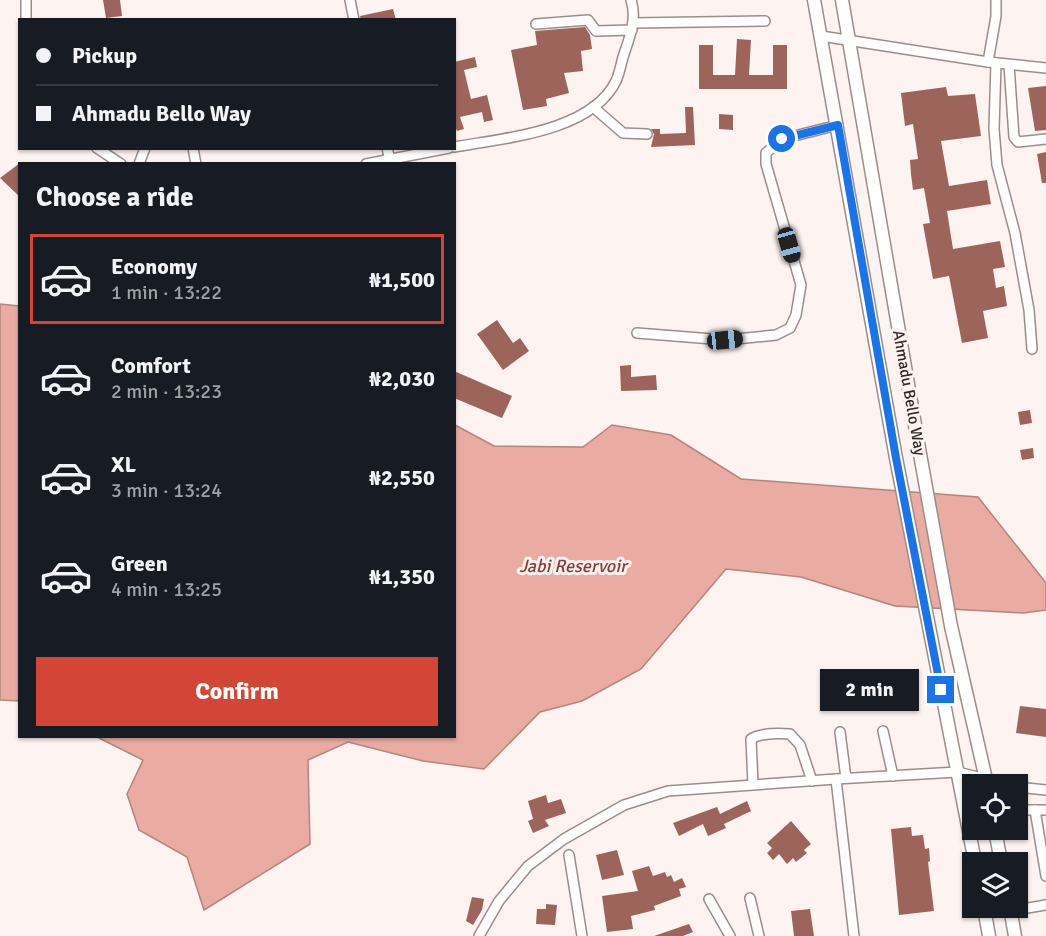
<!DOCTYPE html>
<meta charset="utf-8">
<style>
body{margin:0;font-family:Signika,sans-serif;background:#242831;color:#f1f3f6;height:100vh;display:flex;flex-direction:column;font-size:22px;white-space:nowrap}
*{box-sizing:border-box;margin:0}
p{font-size:20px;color:#9ea1a6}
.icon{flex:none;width:33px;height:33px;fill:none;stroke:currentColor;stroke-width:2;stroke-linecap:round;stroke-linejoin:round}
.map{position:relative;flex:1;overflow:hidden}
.panel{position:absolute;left:18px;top:162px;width:438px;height:576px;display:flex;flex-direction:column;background:#171b24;border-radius:0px;box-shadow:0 2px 4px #0004}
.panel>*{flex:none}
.banner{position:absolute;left:18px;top:18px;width:438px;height:132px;border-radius:0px;box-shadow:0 2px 4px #0004;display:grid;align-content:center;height:132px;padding:0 18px;background:#171b24}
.fabs{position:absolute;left:962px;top:774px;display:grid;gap:12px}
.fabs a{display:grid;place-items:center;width:66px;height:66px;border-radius:0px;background:#171b24;box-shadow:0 2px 4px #0004;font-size:30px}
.end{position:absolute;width:27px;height:27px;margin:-14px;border:8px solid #1a73e8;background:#fff;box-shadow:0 0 0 3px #fff}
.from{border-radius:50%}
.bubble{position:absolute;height:42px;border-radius:0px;background:#171b24;box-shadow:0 2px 4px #0004;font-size:20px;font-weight:700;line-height:42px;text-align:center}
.car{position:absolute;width:18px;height:36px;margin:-18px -9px;border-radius:8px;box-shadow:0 0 4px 2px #0007;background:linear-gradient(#222 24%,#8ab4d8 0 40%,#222 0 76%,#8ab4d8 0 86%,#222 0)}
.banner b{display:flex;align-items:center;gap:21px;height:57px;font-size:22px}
.banner b+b{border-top:2px solid #363941}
.banner i{width:15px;height:15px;background:#f1f3f6}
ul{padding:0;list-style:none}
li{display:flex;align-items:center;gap:18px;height:90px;margin:0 12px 9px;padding:0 6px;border:3px solid transparent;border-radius:0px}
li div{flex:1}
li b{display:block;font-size:22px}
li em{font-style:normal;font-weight:700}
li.active{border-color:#d24537}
li>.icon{width:54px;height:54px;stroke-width:1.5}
h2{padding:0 18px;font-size:27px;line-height:72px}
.action{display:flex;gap:12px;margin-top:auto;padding:12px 18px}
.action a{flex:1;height:69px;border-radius:0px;background:#d24537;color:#fff;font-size:24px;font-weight:700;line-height:69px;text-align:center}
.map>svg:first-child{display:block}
</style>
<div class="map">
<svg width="1046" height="936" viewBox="0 0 1046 936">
<rect width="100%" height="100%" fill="#fdf3f1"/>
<g fill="#eaaca2" stroke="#b2857d" stroke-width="1.5">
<path d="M0,304L19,306V701L0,700Z"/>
<path d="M455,425L494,446L583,447L612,425L671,435L741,479L978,497L1046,583V610L1023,613L895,606L801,577L726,569L641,669L582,701L540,712L484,769L423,761L348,742L308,760L310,844L204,910L187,857L139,830L127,794L143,760L97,737L454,736Z"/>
</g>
<g fill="#9c645b">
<path d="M103,0H120L122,16L106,18Z"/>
<path d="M393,9L396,20H361L360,16Z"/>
<path d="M585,27L590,35L592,49L581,51L583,71L564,73L569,93L546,99L547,106L523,110L511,50L537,45L535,31Z"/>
<path d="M737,39L751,40L749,75H773V45H787V89H699V45H713V75H735Z"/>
<path d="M475,57L477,67L464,70L471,99L487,95L493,120L484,122L482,112L460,117L464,129L457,131L454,124V62Z"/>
<path d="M1046,86V130L1035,131L1028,88Z"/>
<path d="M946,87L948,96L975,94L981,136L941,141L949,186L987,180L991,204L947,211L953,249L1000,241L1005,267L993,269L996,288L1004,286L1007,306L983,311L988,338L962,343L949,276L933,279L923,224L930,223L924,188L913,190L911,174L910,160L918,159L913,124L905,126L901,93Z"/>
<path d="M685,107H693L695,145L651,147L654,134L651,129H660V134L686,133Z"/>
<path d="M719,114L733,115V130L719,129Z"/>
<path d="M1046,152V183H1042L1037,154Z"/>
<path d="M20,163V197L0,178Z"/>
<path d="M497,320L513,343L520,338L529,351L503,370L477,334Z"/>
<path d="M631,365V377L656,375L657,390L621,391L620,366Z"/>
<path d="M454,371L512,396L502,418L454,398Z"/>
<path d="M1030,410L1032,423L1020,425L1018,412Z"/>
<path d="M1033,448L1034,458L1022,460L1020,450Z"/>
<path d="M1020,706L1046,709V737L1016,733Z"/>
<path d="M546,795L548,803L561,799L566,813L545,820L549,826L533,833L528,821L533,819L528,801Z"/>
<path d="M747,801L751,811L724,824L726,828L708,836L703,824L679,836L673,823L717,807L720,814Z"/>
<path d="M791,821L811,844L804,850L807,853L796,862L793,858L787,864L779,854L773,860L767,853L772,848L767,843Z"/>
<path d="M911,827L912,836L923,835L925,849L929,848L930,861L928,862L934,911L899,915L891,829Z"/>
<path d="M617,850L624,875L602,880L596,855Z"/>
<path d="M649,866L653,876L665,872L667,877L671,875L674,882L682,878L686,887L679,889L681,896L654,906L655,910L631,916L633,929L607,932L602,896L638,891L632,871Z"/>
<path d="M472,897L484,899L482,910L473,925L466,921Z"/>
<path d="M546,904L557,905L555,925L536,924L537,909H546Z"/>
<path d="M810,909L814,936H794L791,911Z"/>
<path d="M689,924L693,932L683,936H654Z"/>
</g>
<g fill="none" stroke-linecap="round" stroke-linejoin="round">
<g stroke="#9c8d8b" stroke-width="12">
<g id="minor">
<path d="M350,0L354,20"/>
<path d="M26,20V0"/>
<path d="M633,23L765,21"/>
<path d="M536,24L588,20L596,31L632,30"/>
<path d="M821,36L988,62L1046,68"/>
<path d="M988,62L996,16V0"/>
<path d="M996,63L994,129L997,165L1015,233L1029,310L1032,349"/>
<path d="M1009,65L1014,137L1018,142L1046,139"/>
<path d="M593,107L623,133L647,134"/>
<path d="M454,147C504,138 591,132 616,81C620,72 621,63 624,54C630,37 637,18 631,0"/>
<path d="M97,148L121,164"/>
<path d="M193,148L196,164"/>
<path d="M387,148L390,160"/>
<path d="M139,164L145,148"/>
<path d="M366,164L449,148"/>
<path d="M637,333L725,340L776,335L790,328L796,315L801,285L766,164V153L782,139L838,125"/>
<path d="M883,731L893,776"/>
<path d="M840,732L846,778"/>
<path d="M753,784L751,739C761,733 778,733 790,734L800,745L812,781"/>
<path d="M1017,787L1046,790"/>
<path d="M1017,810H1046"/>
<path d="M1035,810L1046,876"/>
<path d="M569,855L582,936"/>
<path d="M750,898L759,936"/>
<path d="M709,899L730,936"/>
<path d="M1010,911L1046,905"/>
<path d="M479,936L499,901L528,866L564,839L624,805L668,791L836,779"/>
<path d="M854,936L836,779L957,772L1008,784"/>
</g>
</g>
<g stroke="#9c8d8b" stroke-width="15">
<g id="major">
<path d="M814,0L896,458L975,862"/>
<path d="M842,0L920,454L951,626L987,784"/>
<path d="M995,830L1001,862"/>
<path d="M984,908L989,936"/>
<path d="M1010,908L1015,936"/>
</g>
</g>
<use href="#minor" stroke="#fff" stroke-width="9"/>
<use href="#major" stroke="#fff" stroke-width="12"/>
</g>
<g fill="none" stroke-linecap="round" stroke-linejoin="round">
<path stroke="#1a73e8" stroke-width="8" d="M782,139L838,125L896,458L941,690"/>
</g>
<g text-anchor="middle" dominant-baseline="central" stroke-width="6" stroke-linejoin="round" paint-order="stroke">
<g font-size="16" fill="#2f2928" stroke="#fdf3f1">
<text transform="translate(909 393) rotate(80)">Ahmadu Bello Way</text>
</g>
<g font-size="18" font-style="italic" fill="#883d34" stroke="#fdf3f1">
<text x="573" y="566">Jabi Reservoir</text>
</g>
</g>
</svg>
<div class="fabs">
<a><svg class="icon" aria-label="locate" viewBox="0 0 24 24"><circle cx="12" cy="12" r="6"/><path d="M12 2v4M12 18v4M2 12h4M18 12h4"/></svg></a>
<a><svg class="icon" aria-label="layers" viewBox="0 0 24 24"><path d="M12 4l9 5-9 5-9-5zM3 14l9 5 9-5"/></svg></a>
</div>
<i class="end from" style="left:782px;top:139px"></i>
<i class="end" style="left:941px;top:690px"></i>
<div class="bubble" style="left:820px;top:669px;width:99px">2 min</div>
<i class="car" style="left:789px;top:245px;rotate:164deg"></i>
<i class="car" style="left:725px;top:340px;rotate:84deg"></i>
<div class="banner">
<b><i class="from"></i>Pickup</b>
<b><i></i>Ahmadu Bello Way</b>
</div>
<section class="panel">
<h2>Choose a ride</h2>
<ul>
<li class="active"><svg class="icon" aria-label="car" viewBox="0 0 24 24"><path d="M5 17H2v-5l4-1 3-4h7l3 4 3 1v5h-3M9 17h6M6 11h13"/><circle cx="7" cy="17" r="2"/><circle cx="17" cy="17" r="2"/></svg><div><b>Economy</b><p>1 min · 13:22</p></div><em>₦1,500</em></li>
<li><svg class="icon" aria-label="car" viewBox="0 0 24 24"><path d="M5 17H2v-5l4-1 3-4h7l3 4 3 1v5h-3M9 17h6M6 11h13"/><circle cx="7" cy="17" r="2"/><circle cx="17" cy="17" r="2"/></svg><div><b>Comfort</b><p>2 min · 13:23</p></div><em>₦2,030</em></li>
<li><svg class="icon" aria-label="car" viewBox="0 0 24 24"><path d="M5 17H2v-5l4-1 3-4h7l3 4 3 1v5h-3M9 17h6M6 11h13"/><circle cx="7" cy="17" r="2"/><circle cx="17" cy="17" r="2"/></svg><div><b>XL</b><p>3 min · 13:24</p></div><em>₦2,550</em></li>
<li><svg class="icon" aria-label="car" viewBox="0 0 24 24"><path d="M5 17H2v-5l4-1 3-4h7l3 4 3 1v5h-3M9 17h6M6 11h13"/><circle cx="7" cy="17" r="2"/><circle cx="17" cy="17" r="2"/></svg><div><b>Green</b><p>4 min · 13:25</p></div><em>₦1,350</em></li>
</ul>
<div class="action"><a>Confirm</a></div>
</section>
</div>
